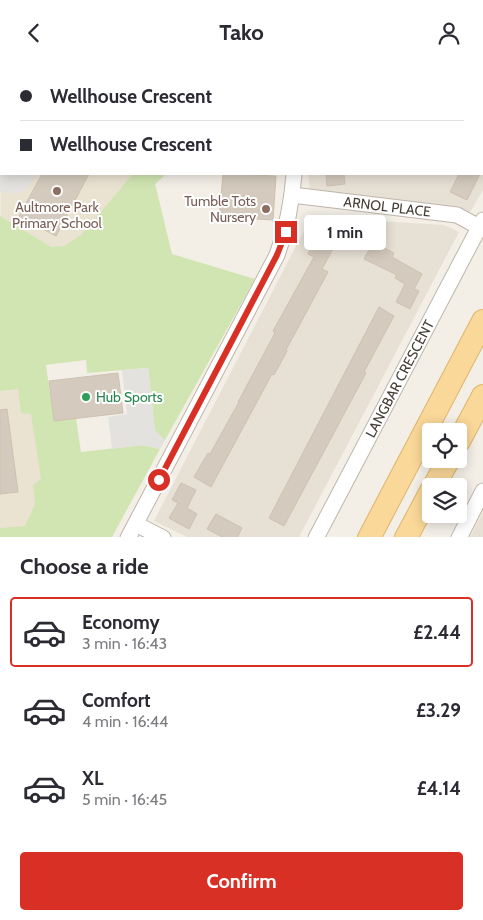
<!DOCTYPE html>
<meta charset="utf-8">
<style>
body{margin:0;font-family:Cabin,sans-serif;background:#f2f2f3;color:#2b2b33;height:100vh;display:flex;flex-direction:column;font-size:19px;white-space:nowrap}
*{box-sizing:border-box;margin:0}
p{font-size:16px;color:#7c7c81}
.icon{flex:none;width:28px;height:28px;fill:none;stroke:currentColor;stroke-width:2;stroke-linecap:round;stroke-linejoin:round}
.map{position:relative;height:472px;overflow:hidden}
.side{display:flex;flex-direction:column;background:#fff;flex:1}
.side>*{flex:none}
.banner{position:absolute;left:0px;top:0px;width:484px;height:110px;box-shadow:0 2px 12px #0003;display:grid;align-content:center;height:110px;padding:0 20px;background:#fff}
.controls{position:absolute;left:422px;top:358px;display:grid;gap:10px}
.controls a{display:grid;place-items:center;width:45px;height:45px;border-radius:5px;background:#fff;box-shadow:0 2px 12px #0003;font-size:25px}
.end{position:absolute;width:22px;height:22px;margin:-11px;border:6px solid #d93025;background:#fff;box-shadow:0 0 0 2px #fff}
.from{border-radius:50%}
.bubble{position:absolute;height:35px;border-radius:5px;background:#fff;box-shadow:0 2px 12px #0003;font-size:16px;font-weight:700;line-height:35px;text-align:center}
.banner b{display:flex;align-items:center;gap:18px;height:48px;font-size:19px}
.banner b+b{border-top:1px solid #e1e1e2}
.banner i{width:12px;height:12px;background:#2b2b33}
ul{padding:0;list-style:none}
li{display:flex;align-items:center;gap:15px;height:70px;margin:0 10px 8px;padding:0 10px;border:2px solid transparent;border-radius:5px}
li div{flex:1}
li b{display:block;font-size:19px}
li em{font-style:normal;font-weight:700}
li.selected{border-color:#d93025}
li>.icon{width:45px;height:45px;stroke-width:1.5}
h2{padding:0 20px;font-size:22px;line-height:60px}
.button{display:flex;gap:10px;margin-top:auto;padding:10px 20px}
.button a{flex:1;height:58px;border-radius:5px;background:#d93025;color:#fff;font-size:20px;font-weight:700;line-height:58px;text-align:center}
header{display:flex;justify-content:space-between;align-items:center;height:65px;padding:0 20px;background:#fff;font-size:22px;font-weight:700}
.map>svg:first-child{display:block}
</style>
<header><svg class="icon" aria-label="back" viewBox="0 0 24 24"><path d="M15 5l-7 7 7 7"/></svg>Tako<svg class="icon" aria-label="person" viewBox="0 0 24 24"><circle cx="12" cy="8" r="4"/><path d="M4 21q1-7 8-7t8 7"/></svg></header>
<div class="map">
<svg width="483" height="473" viewBox="0 0 483 473">
<rect width="100%" height="100%" fill="#f3efe7"/>
<g fill="#e7e0d5">
<path d="M278,0H483V125L470,147L310,125L308,109H482V1Z"/>
<path d="M311,152L444,160L459,167L299,472H187L154,456Z"/>
<path d="M483,447V472H470Z"/>
</g>
<g fill="#ebe3d2">
<path d="M35,0H184L185,1H34Z"/>
<path d="M1,64V109H166L155,119L172,190L0,230Z"/>
<path d="M0,305L34,311L47,427L25,472H0Z"/>
</g>
<path fill="#d1e5b2" d="M133,109H166L155,119L172,189L255,214L165,375L155,366L148,303L87,308L86,295L46,300L54,356L76,353L81,387L142,380L160,384L112,472H0V463L25,461L35,439L33,420L41,414L31,349L21,348L18,324L0,326V151L51,182L64,181L81,170Z"/>
<g fill="#e4e2df">
<path d="M1,64V109H36L28,123L18,129L0,127Z"/>
<path d="M148,303L155,365L165,375L160,384L142,380L112,384L108,352L127,349L122,305Z"/>
</g>
<g fill="#d4cabd" stroke="#cec1b1">
<path d="M42,109H89L56,171L19,151Z"/>
<path d="M223,109L276,111L273,155L240,153V155L219,154Z"/>
<path d="M326,109H344L345,119L327,121Z"/>
<path d="M459,109H480L467,135L450,127Z"/>
<path d="M330,153L343,159L341,162L350,167L342,183L335,180L322,204L328,207L286,285L287,286L274,310L272,309L211,422L194,412L208,388L210,389L239,337H238L275,268L273,266L314,192L308,189L317,170L320,172Z"/>
<path d="M373,177L394,188L392,192L422,209L414,224L419,226L410,244L396,237L405,219L395,213L397,210L364,194Z"/>
<path d="M379,242L394,251L364,307L366,308L284,461L269,453Z"/>
<path d="M118,308L123,348L54,356L49,316Z"/>
<path d="M7,344L18,427L0,429V345Z"/>
<path d="M181,418L196,425L187,443L197,449L189,464L169,453L178,438L172,435Z"/>
<path d="M216,449L242,463L237,473H224L207,464Z"/>
</g>
<g fill="none" stroke-linecap="round" stroke-linejoin="round">
<g stroke="#beb6aa" stroke-width="17">
<g id="street">
<path d="M262,0L263,1"/>
<path d="M22,1L23,0"/>
<path d="M421,1L422,0"/>
<path d="M0,42L1,39"/>
<path id="s1" d="M292,130L457,150L479,162"/>
<path d="M136,459L163,473"/>
<path d="M128,473L277,190C287,163 292,137 294,109"/>
<path id="s2" d="M316,473L483,155"/>
<path d="M459,473L483,426"/>
</g>
</g>
<g stroke="#deb469" stroke-width="24">
<g id="primary">
<path d="M459,376L483,331"/>
<path d="M434,421L449,394"/>
<path d="M369,473L483,256"/>
<path d="M406,473L431,426"/>
</g>
</g>
<use href="#street" stroke="#fff" stroke-width="15"/>
<use href="#primary" stroke="#fad899" stroke-width="22"/>
</g>
<g fill="none" stroke-linecap="round" stroke-linejoin="round">
<path stroke="#d93025" stroke-width="6" d="M159,415L277,190L286,167"/>
</g>
<g fill="#8d6e63" stroke="#fff" stroke-width="2">
<circle cx="57" cy="126" r="5"/>
<circle cx="266" cy="144" r="5"/>
</g>
<circle fill="#2e9e5b" stroke="#fff" stroke-width="2" cx="86" cy="332" r="5"/>
<g text-anchor="middle" dominant-baseline="central" stroke-width="4" stroke-linejoin="round" paint-order="stroke">
<g font-size="14" fill="#785e54" stroke="#fff" text-anchor="end">
<text x="256" y="136">Tumble Tots<tspan x="256" dy="16">Nursery</tspan></text>
<text x="57" y="142" text-anchor="middle">Aultmore Park<tspan x="57" dy="16">Primary School</tspan></text>
</g>
<g font-size="14" fill="#463f36" stroke="#fff">
<text stroke="none"><textPath href="#s1" startOffset="96">ARNOL PLACE</textPath></text>
<text stroke="none"><textPath href="#s2" startOffset="180">LANGBAR CRESCENT</textPath></text>
</g>
<g font-size="14" fill="#27864d" stroke="#fff" text-anchor="start">
<text x="96" y="332">Hub Sports</text>
</g>
</g>
</svg>
<div class="controls">
<a><svg class="icon" aria-label="locate" viewBox="0 0 24 24"><circle cx="12" cy="12" r="6"/><path d="M12 2v4M12 18v4M2 12h4M18 12h4"/></svg></a>
<a><svg class="icon" aria-label="layers" viewBox="0 0 24 24"><path d="M12 4l9 5-9 5-9-5zM3 14l9 5 9-5"/></svg></a>
</div>
<i class="end from" style="left:159px;top:415px"></i>
<i class="end" style="left:286px;top:167px"></i>
<div class="bubble" style="left:304px;top:150px;width:82px">1 min</div>
<div class="banner">
<b><i class="from"></i>Wellhouse Crescent</b>
<b><i></i>Wellhouse Crescent</b>
</div>
</div>
<section class="side">
<h2>Choose a ride</h2>
<ul>
<li class="selected"><svg class="icon" aria-label="car" viewBox="0 0 24 24"><path d="M5 17H2v-5l4-1 3-4h7l3 4 3 1v5h-3M9 17h6M6 11h13"/><circle cx="7" cy="17" r="2"/><circle cx="17" cy="17" r="2"/></svg><div><b>Economy</b><p>3 min · 16:43</p></div><em>£2.44</em></li>
<li><svg class="icon" aria-label="car" viewBox="0 0 24 24"><path d="M5 17H2v-5l4-1 3-4h7l3 4 3 1v5h-3M9 17h6M6 11h13"/><circle cx="7" cy="17" r="2"/><circle cx="17" cy="17" r="2"/></svg><div><b>Comfort</b><p>4 min · 16:44</p></div><em>£3.29</em></li>
<li><svg class="icon" aria-label="car" viewBox="0 0 24 24"><path d="M5 17H2v-5l4-1 3-4h7l3 4 3 1v5h-3M9 17h6M6 11h13"/><circle cx="7" cy="17" r="2"/><circle cx="17" cy="17" r="2"/></svg><div><b>XL</b><p>5 min · 16:45</p></div><em>£4.14</em></li>
</ul>
<div class="button"><a>Confirm</a></div>
</section>
